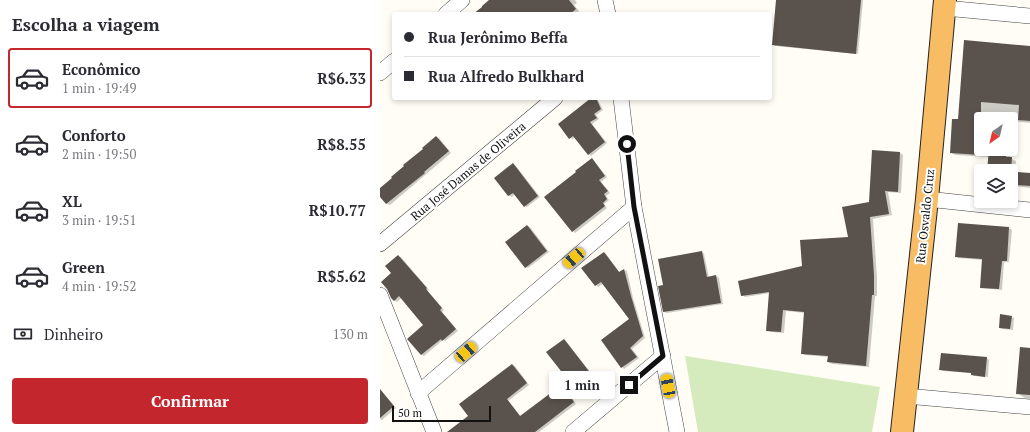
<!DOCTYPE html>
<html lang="pt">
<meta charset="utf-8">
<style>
body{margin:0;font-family:"PT Serif",serif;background:#f7f7f7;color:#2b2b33;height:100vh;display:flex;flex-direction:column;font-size:15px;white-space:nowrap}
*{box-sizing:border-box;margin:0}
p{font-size:13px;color:#7c7c81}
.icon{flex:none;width:22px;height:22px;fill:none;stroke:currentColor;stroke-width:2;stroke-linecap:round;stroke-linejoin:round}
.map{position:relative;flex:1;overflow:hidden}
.details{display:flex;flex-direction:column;background:#fff;width:380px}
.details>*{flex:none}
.guide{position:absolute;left:12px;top:12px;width:380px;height:88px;border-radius:4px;box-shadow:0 2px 6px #0003;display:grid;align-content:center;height:88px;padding:0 12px;background:#fff}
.needle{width:26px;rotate:214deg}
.tools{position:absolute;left:594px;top:112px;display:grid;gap:8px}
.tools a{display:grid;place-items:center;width:44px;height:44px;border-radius:4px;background:#fff;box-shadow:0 2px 6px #0003;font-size:20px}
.scale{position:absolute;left:12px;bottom:10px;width:99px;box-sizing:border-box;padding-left:4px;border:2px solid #111;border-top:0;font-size:11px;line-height:14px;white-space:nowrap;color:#111;-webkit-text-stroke:3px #fff;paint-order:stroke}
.end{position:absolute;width:18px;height:18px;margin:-9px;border:5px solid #111;background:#fff;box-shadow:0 0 0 2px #fff}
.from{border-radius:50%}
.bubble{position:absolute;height:28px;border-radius:4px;background:#fff;box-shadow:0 2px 6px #0003;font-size:13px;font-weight:700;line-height:28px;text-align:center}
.car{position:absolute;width:12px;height:24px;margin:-12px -6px;border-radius:5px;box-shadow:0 0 3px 1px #0007;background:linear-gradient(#f5c518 24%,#345 0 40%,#f5c518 0 76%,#345 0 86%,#f5c518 0)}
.guide b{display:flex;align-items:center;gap:14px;height:38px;font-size:15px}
.guide b+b{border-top:1px solid #e1e1e2}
.guide i{width:10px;height:10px;background:#2b2b33}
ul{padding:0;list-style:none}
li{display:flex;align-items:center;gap:12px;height:60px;margin:0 8px 6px;padding:0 4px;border:2px solid transparent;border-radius:4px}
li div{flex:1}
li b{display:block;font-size:15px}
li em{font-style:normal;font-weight:700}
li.current{border-color:#c4262e}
li>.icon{width:36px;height:36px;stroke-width:1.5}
h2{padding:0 12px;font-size:18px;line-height:48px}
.pay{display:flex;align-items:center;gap:10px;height:44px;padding:0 12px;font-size:15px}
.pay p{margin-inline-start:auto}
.cta{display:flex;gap:8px;margin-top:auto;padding:8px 12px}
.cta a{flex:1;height:46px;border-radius:4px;background:#c4262e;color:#fff;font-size:16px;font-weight:700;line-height:46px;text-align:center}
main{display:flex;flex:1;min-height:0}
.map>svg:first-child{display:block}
</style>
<main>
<section class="details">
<h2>Escolha a viagem</h2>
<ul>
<li class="current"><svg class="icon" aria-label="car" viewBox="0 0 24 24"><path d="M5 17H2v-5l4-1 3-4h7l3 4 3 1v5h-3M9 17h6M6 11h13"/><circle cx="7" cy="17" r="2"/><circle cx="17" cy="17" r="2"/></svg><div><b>Econômico</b><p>1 min · 19:49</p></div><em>R$6.33</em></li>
<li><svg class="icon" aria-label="car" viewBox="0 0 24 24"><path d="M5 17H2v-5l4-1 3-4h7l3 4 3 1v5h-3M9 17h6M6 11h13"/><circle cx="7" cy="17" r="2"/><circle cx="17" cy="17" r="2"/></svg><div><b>Conforto</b><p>2 min · 19:50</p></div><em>R$8.55</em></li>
<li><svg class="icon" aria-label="car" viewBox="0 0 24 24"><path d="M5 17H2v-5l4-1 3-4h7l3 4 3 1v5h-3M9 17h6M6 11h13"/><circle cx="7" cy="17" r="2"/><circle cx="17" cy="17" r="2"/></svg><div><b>XL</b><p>3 min · 19:51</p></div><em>R$10.77</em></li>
<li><svg class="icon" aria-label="car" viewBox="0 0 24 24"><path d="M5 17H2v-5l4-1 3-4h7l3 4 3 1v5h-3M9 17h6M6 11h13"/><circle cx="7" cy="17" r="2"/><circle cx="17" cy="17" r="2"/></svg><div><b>Green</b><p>4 min · 19:52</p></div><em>R$5.62</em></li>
</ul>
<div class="pay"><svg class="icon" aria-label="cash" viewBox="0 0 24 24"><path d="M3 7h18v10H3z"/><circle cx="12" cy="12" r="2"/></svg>Dinheiro<p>130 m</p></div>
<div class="cta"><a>Confirmar</a></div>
</section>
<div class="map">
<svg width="650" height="432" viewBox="0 0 650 432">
<rect width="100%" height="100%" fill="#fffdf5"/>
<path fill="#d5ebbd" d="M305,356L500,387L492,432H318Z"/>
<g fill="#0003">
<path d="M111,0H195L197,3L194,5L199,11L197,13L198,14H95Z"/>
<path d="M397,0H483L478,54L395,46L393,44Z"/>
<path d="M650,47V123L631,121V132V119H601V149H630V158L636,161L635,173L650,174V188L634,186L633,193H631V171H608L609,157L576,155L571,153L579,120Z"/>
<path d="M212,98H217L223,110L216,115L219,119L212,124L227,143L211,156L209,154L196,137L192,139L190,138Z"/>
<path d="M57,137L59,138L71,153L10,205L7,204L0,195V189Z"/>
<path d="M520,153L523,155L521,193L508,192L512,215L493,219L497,277V296H495L489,367L452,364L448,362L449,357L425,355L422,353L425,313L406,311L404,333L391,332L387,330L390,293L365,297L362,295L423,267L469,238Z"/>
<path d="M212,159L214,161L227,177L221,182L230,193L226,196L229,200L224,204L227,208L195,233L193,231L197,172Z"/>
<path d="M133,165L136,166L160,197L147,207L145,206L135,194L132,197L129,196L115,178Z"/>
<path d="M579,224L629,228L632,230L629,262H624L622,290L603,288L601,287L603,260L578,258L576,256Z"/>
<path d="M147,226L150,227L169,252L148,268L145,267Z"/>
<path d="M322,252L324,254L329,278L336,276L339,278L343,304L287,313L284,312L279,287L284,286Z"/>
<path d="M224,253L226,254L240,273L244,270L247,271L253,298L265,338L252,349L259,358L244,369L242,367L223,340L250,320L224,283L218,287L216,285Z"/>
<path d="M18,256L21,257L49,290L47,291L64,310L62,312L78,331L65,341L63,340L44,356L42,355L28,339L45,325L21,298L17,302L14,300L13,273Z"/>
<path d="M631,317L634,318L633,330L622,329L620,327Z"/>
<path d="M184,340L186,341L217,381L193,399L196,404L159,432H75L132,365L135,366L149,385L128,401L141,417L189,380Z"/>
<path d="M650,349V399L645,398L637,393Z"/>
<path d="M607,358L609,360L608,377L594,376L592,375V373L563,371L560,369Z"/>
<path d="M0,390L16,408L2,420L0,419Z"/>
</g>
<g fill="#5a524d">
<path d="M109,0H189L196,9L190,14H93L102,7V6Z"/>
<path d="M396,0H481L476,54L392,45Z"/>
<path d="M584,40L650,46V121L638,120L639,105L601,102V155L570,153L572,119H578Z"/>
<path d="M211,98H216L221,109L214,114L217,118L210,122L225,142L208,155L193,136L189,139L178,124Z"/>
<path d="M56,136L69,151L44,172L45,173L6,204L0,197V188L12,178L11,177L24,166L23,165L43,149L42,148Z"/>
<path d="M609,149H626V157H632L631,171H607Z"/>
<path d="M492,150L520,152L518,192L505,191L509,214L490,217L494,275V295H492L486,366L447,362L448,356L421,354L424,312L403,310L401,332L386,331L389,292L361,296L358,281L422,266L420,240L468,237L462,207L489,202Z"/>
<path d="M212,158L225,176L219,180L228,191L224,194L227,199L223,203L225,206L192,232L164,197L196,172L195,171Z"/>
<path d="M133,163L158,196L144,207L133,193L128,196L114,178Z"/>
<path d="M637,172L650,173V186L636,185Z"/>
<path d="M578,223L629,227L627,261H622L619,289L600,288L602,259L575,257Z"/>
<path d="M147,225L167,251L145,268L125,242Z"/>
<path d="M322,251L327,277L336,275L341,303L283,312L278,286L283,285L278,259Z"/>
<path d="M224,252L239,272L244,269L251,296L263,336L250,348L257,357L241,368L221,340L249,319L221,282L215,286L201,268Z"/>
<path d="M18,255L47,288L46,289L62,308L60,310L76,329L62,341L61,339L41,355L27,339L43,325L19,296L14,301L11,298L7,289L1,282L11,273L5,266Z"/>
<path d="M620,314L632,316L630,329L619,328Z"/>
<path d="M184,339L215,379L191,398L194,402L155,432H67L88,416L79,404L132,364L147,383L127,399L140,416L188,380L166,352Z"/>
<path d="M640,347L650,348V395L636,394Z"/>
<path d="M561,353L607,357L605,377L591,375V373L559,370Z"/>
<path d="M0,389L14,406L0,418Z"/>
</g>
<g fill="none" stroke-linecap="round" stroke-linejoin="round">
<g stroke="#444" stroke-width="16">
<g id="minor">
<path d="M225,0L228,14"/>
<path d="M565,8L650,16"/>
<path d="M66,14L82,0"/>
<path d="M0,73L14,61"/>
<path d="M241,98L254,207L297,432"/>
<path d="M547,199L650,210"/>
<path d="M0,244L175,98"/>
<path d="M0,295L54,432"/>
<path d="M38,393L254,207"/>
<path d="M526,396L650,407"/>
<path d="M193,432L283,356"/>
</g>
</g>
<g stroke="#222" stroke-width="24">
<path id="trunk" d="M522,432L547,199L565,0"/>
</g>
<use href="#minor" stroke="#fff" stroke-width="15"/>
<use href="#trunk" stroke="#f7bc64" stroke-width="22"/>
</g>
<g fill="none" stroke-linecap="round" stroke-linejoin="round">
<path stroke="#111" stroke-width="5" d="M247,144L254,207L283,356L249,385"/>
</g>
<g text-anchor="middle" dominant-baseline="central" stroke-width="4" stroke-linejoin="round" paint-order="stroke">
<g font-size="12" fill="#111" stroke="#fff">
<text transform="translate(88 171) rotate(-40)">Rua José Damas de Oliveira</text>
<text transform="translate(545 216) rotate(-84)">Rua Osvaldo Cruz</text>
</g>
</g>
</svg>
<div class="tools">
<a><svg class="needle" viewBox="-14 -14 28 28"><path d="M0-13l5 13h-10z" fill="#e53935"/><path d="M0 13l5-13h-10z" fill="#7c7c81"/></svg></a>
<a><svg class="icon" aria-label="layers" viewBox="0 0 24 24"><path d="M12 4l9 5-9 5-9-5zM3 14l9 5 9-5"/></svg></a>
</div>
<div class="scale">50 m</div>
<i class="end from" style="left:247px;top:144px"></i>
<i class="end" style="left:249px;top:385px"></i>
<div class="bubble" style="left:169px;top:371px;width:66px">1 min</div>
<i class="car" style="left:194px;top:258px;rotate:229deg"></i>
<i class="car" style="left:86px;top:352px;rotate:49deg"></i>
<i class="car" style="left:288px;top:386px;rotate:349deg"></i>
<div class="guide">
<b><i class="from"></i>Rua Jerônimo Beffa</b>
<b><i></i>Rua Alfredo Bulkhard</b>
</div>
</div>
</main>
